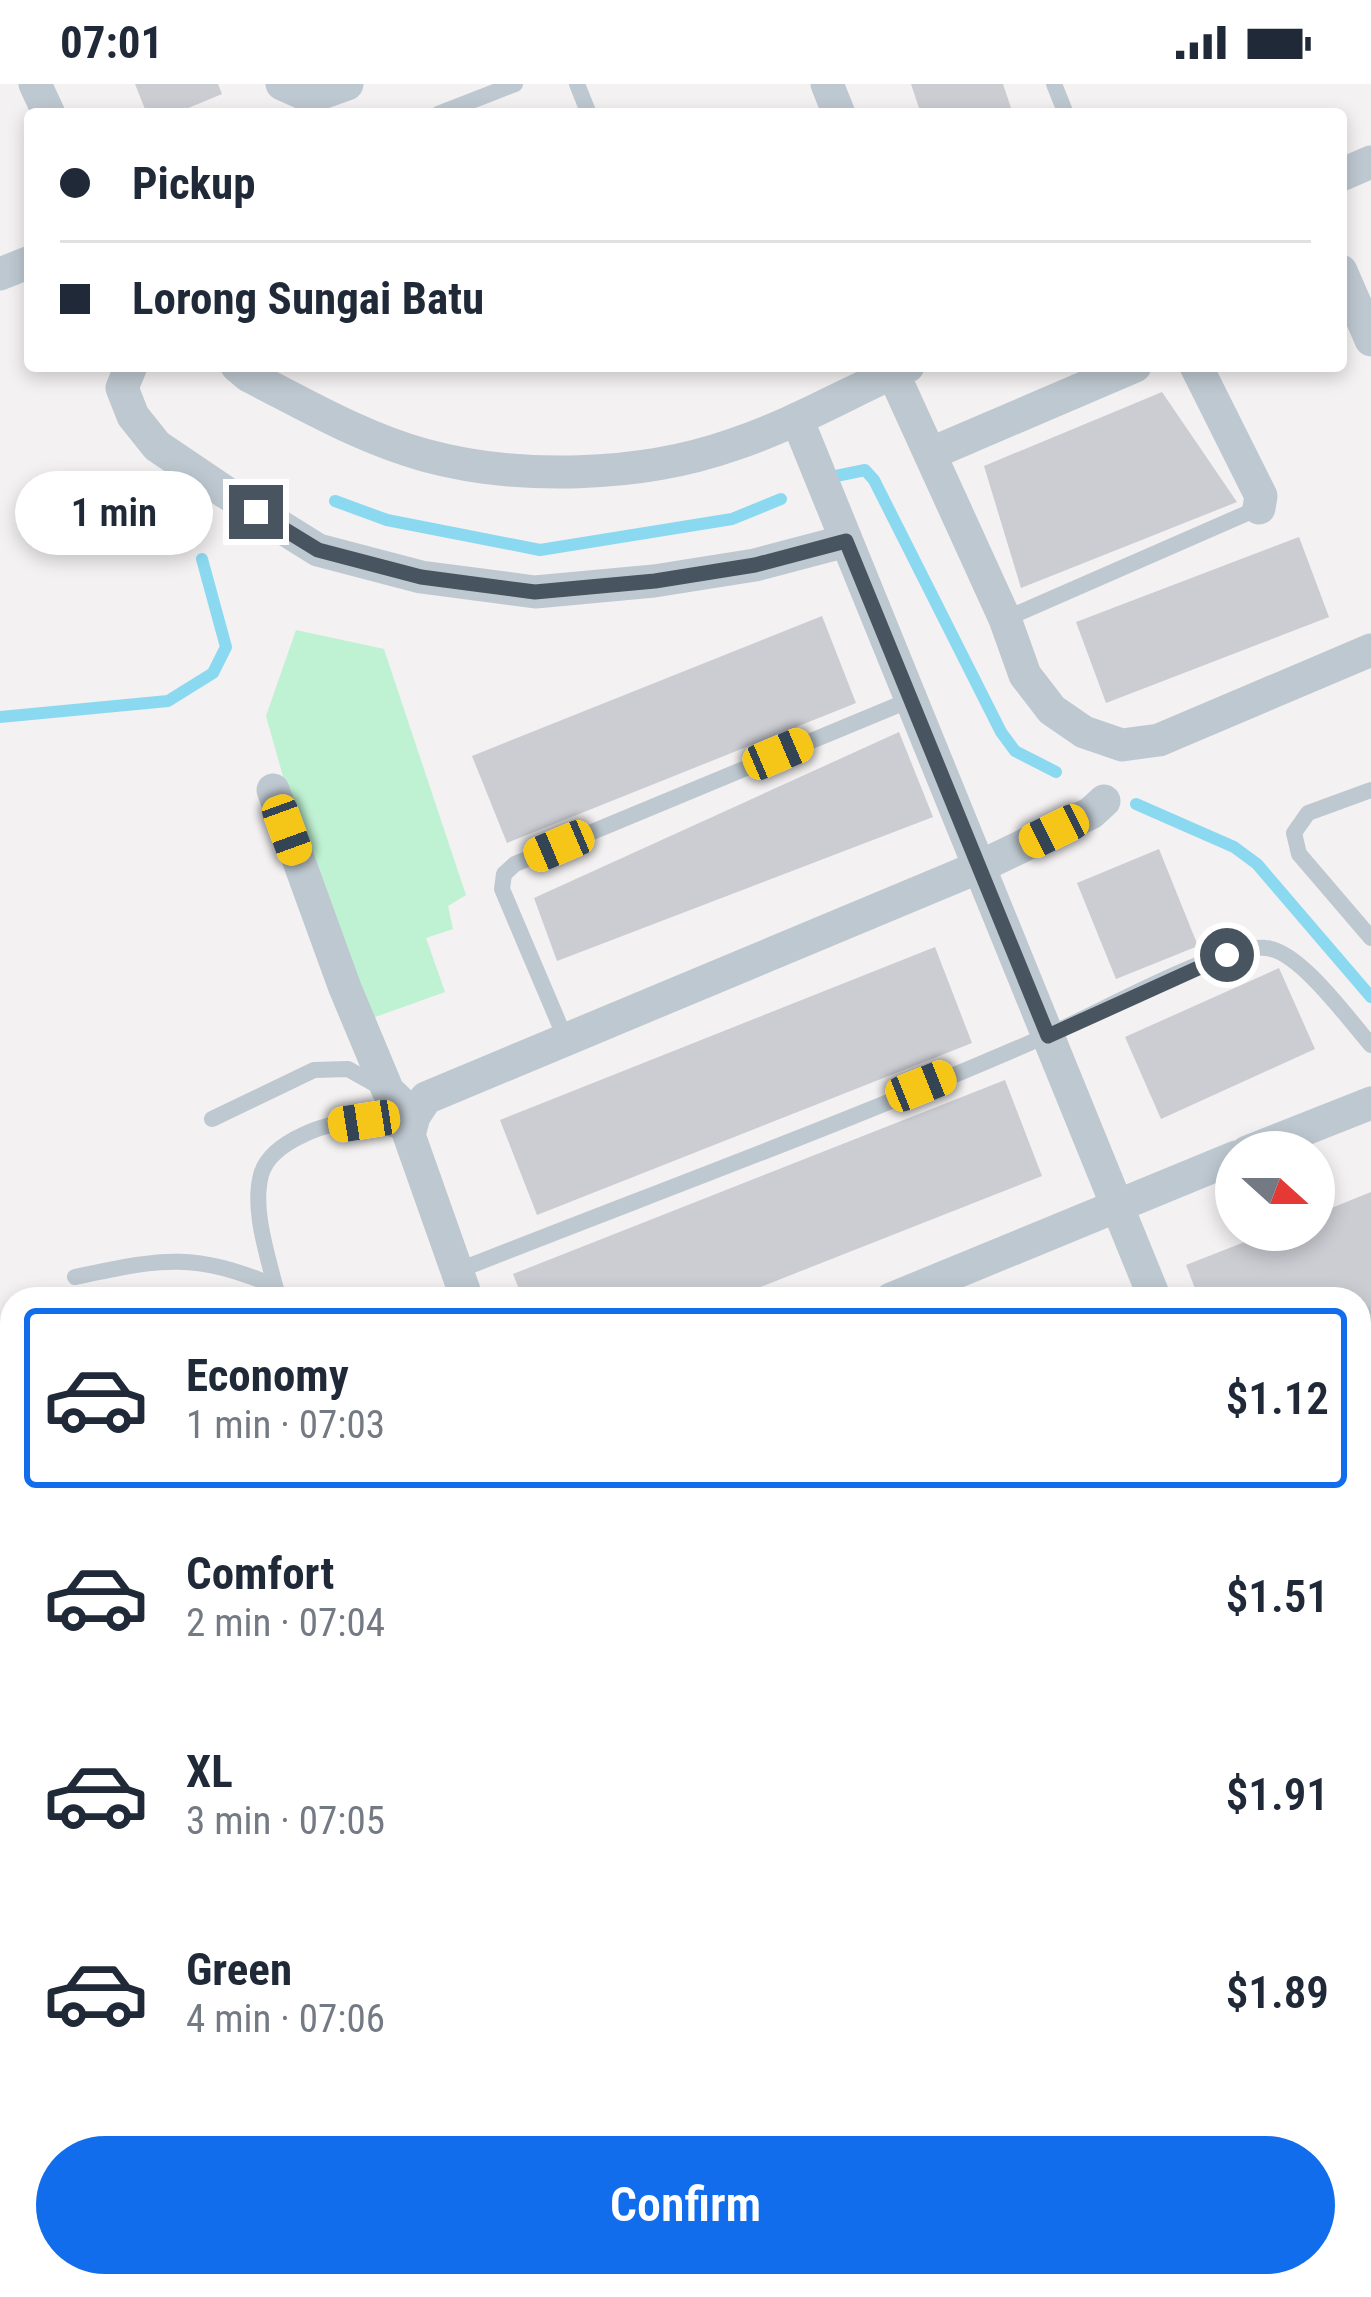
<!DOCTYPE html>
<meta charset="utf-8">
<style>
body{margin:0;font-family:"Roboto Condensed",sans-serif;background:#f6f6f7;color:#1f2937;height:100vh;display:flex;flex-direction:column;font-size:45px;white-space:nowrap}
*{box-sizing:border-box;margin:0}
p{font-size:39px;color:#747a83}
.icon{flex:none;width:66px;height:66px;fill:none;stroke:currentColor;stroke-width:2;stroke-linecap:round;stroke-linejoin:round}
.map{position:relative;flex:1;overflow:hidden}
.details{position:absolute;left:0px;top:1203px;width:1371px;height:1011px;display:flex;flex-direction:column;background:#fff;border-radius:36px 36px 0 0;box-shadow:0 6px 18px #0003}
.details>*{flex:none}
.guide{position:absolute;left:24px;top:24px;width:1323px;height:264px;border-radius:12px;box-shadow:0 6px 18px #0003;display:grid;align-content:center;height:264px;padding:0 36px;background:#fff}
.needle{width:78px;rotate:111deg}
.buttons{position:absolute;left:1215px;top:1047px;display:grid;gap:24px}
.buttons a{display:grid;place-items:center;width:120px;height:120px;border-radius:50%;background:#fff;box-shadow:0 6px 18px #0003;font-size:60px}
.end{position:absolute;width:54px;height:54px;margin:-27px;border:15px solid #48545f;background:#fff;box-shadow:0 0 0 6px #fff}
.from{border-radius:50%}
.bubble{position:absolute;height:84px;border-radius:42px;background:#fff;box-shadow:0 6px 18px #0003;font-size:39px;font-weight:600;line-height:84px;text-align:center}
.car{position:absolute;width:36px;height:72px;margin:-36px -18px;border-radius:15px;box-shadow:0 0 9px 3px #0007;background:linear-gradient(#f5c518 24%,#345 0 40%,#f5c518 0 76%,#345 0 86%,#f5c518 0)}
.guide b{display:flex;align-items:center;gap:42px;height:114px;font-size:45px}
.guide b+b{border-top:3px solid #e0e1e3}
.guide i{width:30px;height:30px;background:#1f2937}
ul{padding:21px 0 0;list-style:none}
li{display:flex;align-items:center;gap:36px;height:180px;margin:0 24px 18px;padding:0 12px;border:6px solid transparent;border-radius:12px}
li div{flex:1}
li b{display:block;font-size:45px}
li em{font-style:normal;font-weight:600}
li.selected{border-color:#126dec}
li>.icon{width:108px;height:108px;stroke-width:1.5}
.cta{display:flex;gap:24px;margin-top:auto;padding:24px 36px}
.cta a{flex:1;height:138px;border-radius:72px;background:#126dec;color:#fff;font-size:48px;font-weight:600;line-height:138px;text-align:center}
.status{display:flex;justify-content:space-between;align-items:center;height:84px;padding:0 60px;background:#fff;direction:ltr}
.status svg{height:33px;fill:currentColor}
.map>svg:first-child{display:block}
</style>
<div class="status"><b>07:01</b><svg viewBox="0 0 49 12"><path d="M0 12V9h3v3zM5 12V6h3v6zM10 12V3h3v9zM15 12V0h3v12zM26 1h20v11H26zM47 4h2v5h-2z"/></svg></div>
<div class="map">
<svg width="1371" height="2213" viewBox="0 0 1371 2213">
<rect width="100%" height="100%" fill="#f3f1f1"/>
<path fill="#bff1d3" d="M296,546L384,565L466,811L448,822L453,845L426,854L445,908L353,941L266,632Z"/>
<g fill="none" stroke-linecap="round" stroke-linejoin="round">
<g stroke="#8bd9f0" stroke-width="12">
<path d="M836,392L865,386L874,396L1001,648L1015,667L1056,688"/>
<path d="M335,417L387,436L540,466L732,435L781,415"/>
<path d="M0,633L168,617L213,589L226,563L202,475"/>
<path d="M1136,720L1234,763L1257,780L1371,913"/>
</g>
</g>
<g fill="#cbcdd3">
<path d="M135,0H218L222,10L174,30H147Z"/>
<path d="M911,0H1003L1013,30H921Z"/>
<path d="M1162,308L1237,418L1021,504L984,382Z"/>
<path d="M1299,453L1329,533L1106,619L1076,538Z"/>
<path d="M822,532L856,619L507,759L472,672Z"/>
<path d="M899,648L933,733L557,877L534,814Z"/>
<path d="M1159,765L1198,862L1116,895L1077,799Z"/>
<path d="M935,863L972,959L537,1131L500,1036Z"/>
<path d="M1279,884L1315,965L1161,1035L1125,953Z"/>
<path d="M1005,996L1042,1092L730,1215H523L513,1190Z"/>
<path d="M1371,1108V1224L1359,1229V1215H1199L1186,1181L1275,1146H1314V1131Z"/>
<path d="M1371,1252V1353L1359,1358V1257Z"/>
<path d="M1371,1491V1556L1359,1527V1496Z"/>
<path d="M1371,2124V2213H1155L1182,2202H1359V2129Z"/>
</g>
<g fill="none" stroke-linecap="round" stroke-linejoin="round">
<g stroke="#bec8d0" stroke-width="16">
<path d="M577,0L589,30"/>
<path d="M1054,0L1066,30"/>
<path d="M438,30L515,0"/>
<path d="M1005,535L1259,424"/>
<path d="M1371,706L1308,729L1294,749L1299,770L1371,854"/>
<path d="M566,956L502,805L504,790L515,780L910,616"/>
<path d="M212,1035L314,986L348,985L382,1004"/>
<path d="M457,1187C654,1109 854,1036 1048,951C1098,930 1219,860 1266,864C1299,866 1349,936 1371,961"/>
<path d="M75,1193C162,1175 190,1167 275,1202L280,1215"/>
<path d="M275,1202C267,1169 252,1125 261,1091C270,1057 332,1035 364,1037C379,1038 396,1047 409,1051"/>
<path d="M1359,1236L1371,1230"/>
<path d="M0,1704L12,1700"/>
<path d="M479,2202L492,2213"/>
<path d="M304,2213L325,2202"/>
<path d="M346,2213L353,2202"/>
</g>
<g stroke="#bec8d0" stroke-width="33">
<path d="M35,0L49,30"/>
<path d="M282,0L311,13L347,0"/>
<path d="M827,0L839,30"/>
<path d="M1341,91L1371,78"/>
<path d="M1341,187L1371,256"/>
<path d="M0,190L30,178"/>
<path d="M131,282L122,304L133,332L157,362L225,408L318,466L421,493L535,508L654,497L755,481L846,457"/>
<path d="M237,282L249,292C306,321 362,354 424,371C518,397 641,393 732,361C793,341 849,308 908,282"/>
<path d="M1196,282L1261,412L1259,424"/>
<path d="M893,289L1005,535L1025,591L1052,626L1084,648L1122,661L1159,656L1371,566"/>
<path d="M797,335L1155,1215"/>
<path d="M932,369L1135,282"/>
<path d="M273,706L345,904L388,1007L414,1032"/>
<path d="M1247,1068L1371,1019"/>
<path d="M467,1215L409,1051L414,1032L426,1014L979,783L1091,729L1104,717"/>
<path d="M891,1215L1236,1073"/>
<path d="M0,1375L12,1372"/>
<path d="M1359,1421L1371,1415"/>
<path d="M1359,1716L1371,1745"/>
<path d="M1359,1823L1371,1819"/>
</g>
</g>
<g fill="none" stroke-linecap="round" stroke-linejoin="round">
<path stroke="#48545f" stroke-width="15" d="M256,428L318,466L421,493L535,508L655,497L755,481L846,457L1048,952L1227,871"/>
</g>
</svg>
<div class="buttons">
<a><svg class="needle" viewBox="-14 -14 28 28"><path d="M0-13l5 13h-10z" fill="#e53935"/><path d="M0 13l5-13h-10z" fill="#747a83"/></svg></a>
</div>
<i class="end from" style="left:1227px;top:871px"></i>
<i class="end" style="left:256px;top:428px"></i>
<div class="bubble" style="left:15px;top:387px;width:198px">1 min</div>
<i class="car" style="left:778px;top:670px;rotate:67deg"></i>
<i class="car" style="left:287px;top:746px;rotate:160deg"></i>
<i class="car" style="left:1054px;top:747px;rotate:244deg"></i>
<i class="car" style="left:559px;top:762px;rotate:247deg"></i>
<i class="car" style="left:921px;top:1002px;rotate:68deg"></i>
<i class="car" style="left:364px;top:1037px;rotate:261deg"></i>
<div class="guide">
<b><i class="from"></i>Pickup</b>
<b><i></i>Lorong Sungai Batu</b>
</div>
<section class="details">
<ul>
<li class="selected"><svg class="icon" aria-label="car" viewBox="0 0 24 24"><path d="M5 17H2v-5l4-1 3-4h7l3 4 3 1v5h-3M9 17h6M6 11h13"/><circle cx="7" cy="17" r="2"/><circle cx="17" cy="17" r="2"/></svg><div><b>Economy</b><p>1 min · 07:03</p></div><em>$1.12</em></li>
<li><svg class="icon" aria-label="car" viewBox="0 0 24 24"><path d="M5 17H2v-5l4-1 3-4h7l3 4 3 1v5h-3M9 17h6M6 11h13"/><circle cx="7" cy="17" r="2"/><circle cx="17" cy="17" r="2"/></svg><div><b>Comfort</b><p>2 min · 07:04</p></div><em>$1.51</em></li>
<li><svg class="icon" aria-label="car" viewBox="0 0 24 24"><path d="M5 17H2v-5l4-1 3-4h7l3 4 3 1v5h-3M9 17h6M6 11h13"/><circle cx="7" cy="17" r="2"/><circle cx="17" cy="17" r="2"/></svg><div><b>XL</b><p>3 min · 07:05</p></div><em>$1.91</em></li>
<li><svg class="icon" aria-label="car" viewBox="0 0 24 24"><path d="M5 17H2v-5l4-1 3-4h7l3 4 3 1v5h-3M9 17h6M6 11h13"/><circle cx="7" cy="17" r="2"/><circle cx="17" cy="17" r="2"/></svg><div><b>Green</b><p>4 min · 07:06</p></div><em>$1.89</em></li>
</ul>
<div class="cta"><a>Confirm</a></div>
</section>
</div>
